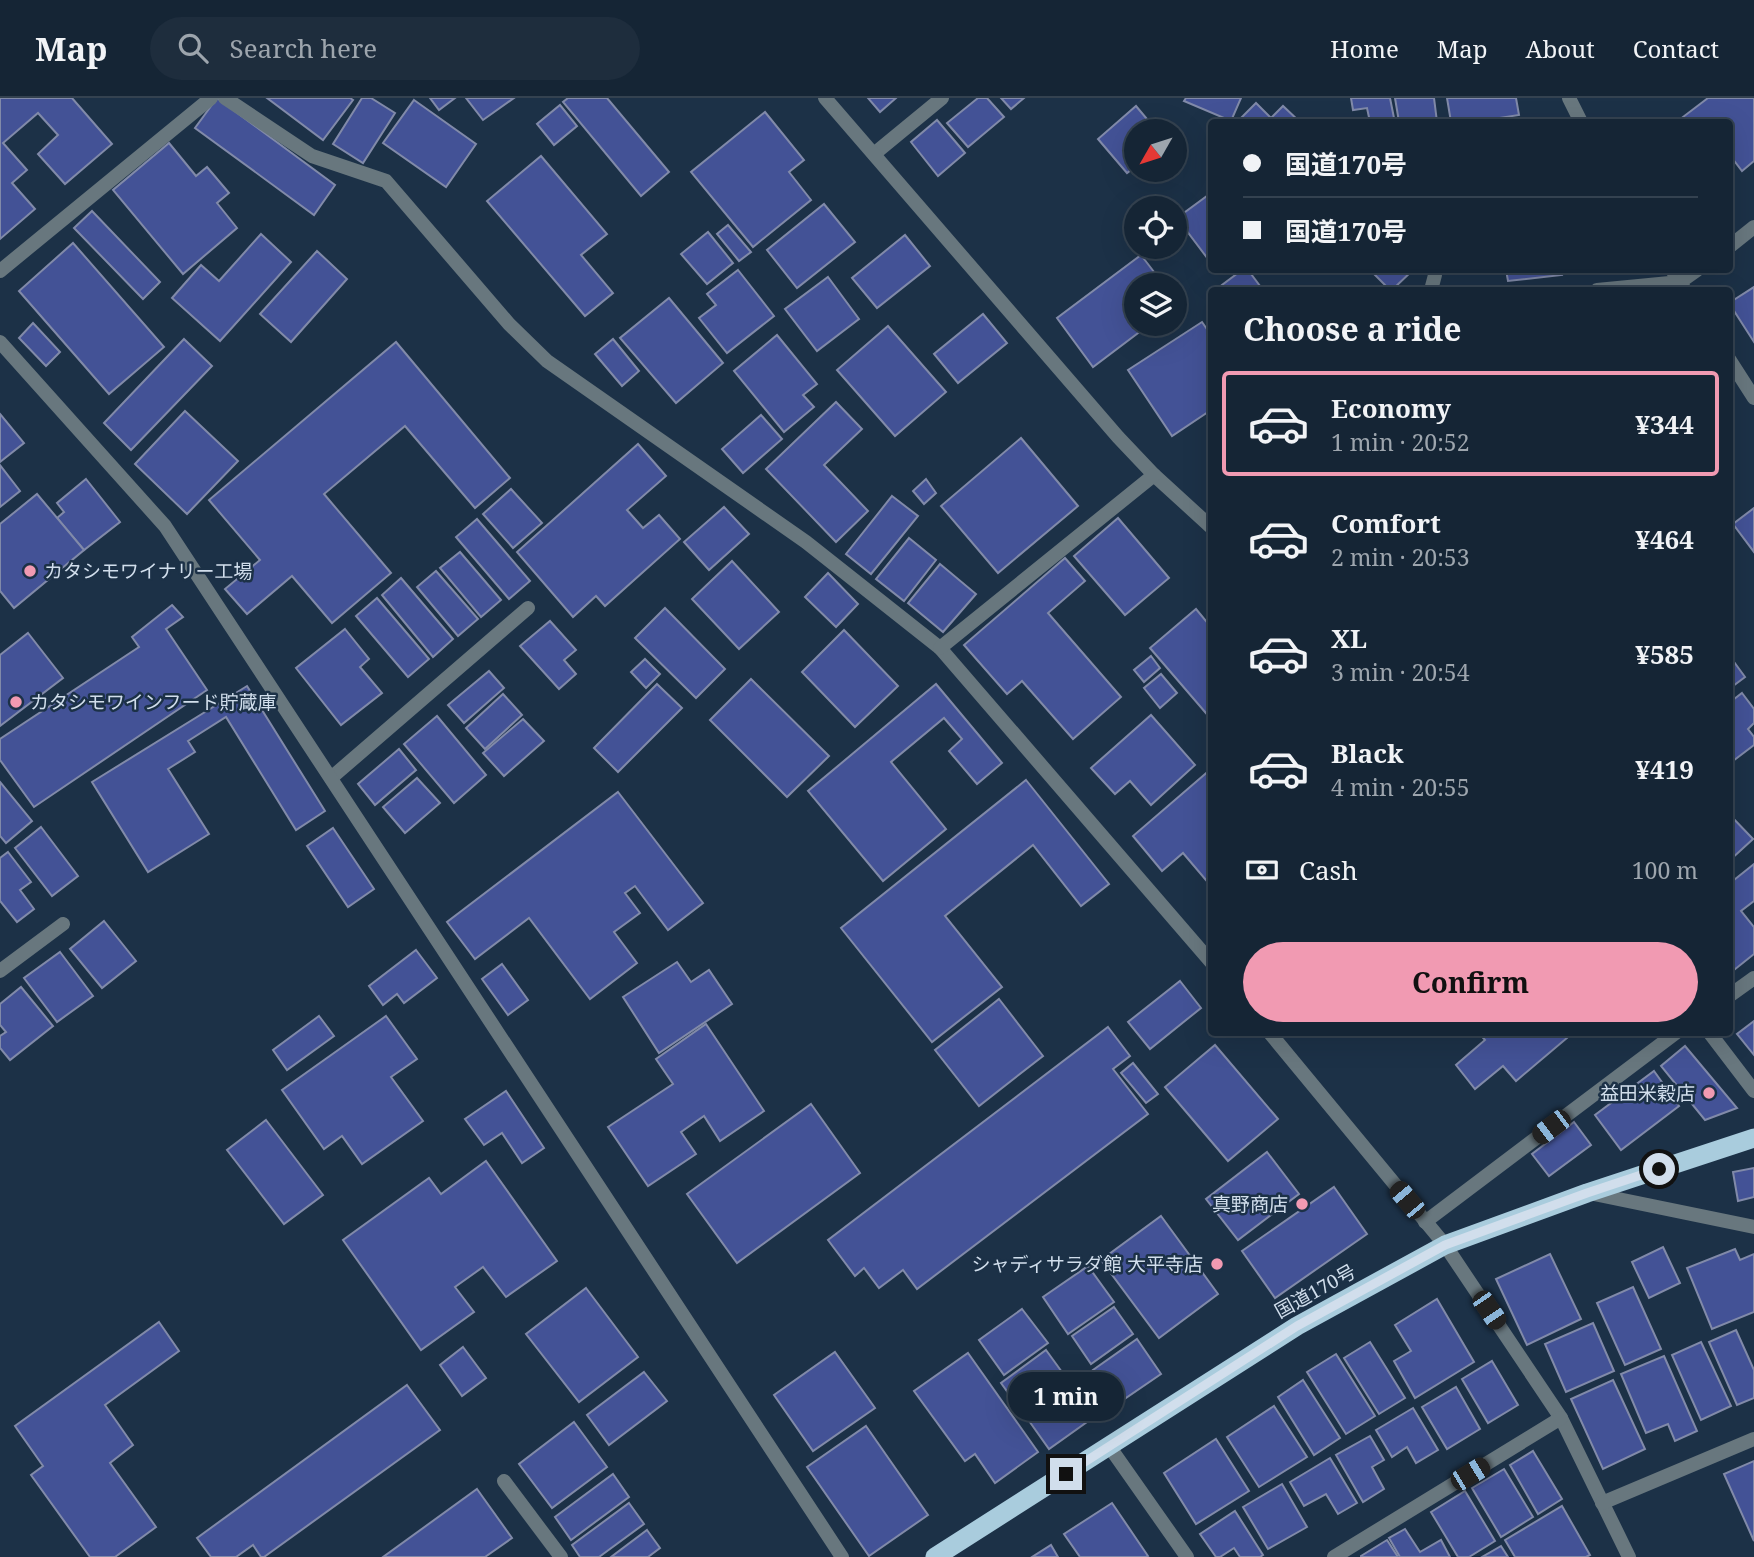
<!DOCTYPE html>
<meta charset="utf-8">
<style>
body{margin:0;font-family:"Noto Serif","Noto Sans JP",serif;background:#1e2d3d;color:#f1f3f6;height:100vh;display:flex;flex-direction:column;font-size:26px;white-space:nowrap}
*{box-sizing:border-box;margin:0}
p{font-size:23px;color:#9da5ad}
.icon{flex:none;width:38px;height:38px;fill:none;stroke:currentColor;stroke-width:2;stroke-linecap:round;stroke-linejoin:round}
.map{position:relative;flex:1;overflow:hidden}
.panel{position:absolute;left:1208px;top:189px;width:525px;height:749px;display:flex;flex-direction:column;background:#152535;border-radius:7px;box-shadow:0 7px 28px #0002,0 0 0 2px #344250}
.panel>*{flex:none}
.guide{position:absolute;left:1208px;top:21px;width:525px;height:154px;border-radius:7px;box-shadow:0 7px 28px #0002,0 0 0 2px #344250;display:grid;align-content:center;height:154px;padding:0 35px;background:#152535}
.needle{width:46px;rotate:231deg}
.tools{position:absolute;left:1124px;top:21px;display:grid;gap:14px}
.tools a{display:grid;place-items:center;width:63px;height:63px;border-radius:50%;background:#152535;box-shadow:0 7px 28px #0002,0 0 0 2px #344250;font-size:35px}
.end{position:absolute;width:32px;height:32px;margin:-16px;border:9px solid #d1deec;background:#111;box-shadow:0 0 0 4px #111}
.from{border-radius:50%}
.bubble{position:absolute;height:49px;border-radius:24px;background:#152535;box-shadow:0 7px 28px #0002,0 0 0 2px #344250;font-size:23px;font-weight:700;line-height:49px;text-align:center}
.car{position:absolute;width:21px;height:42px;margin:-21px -10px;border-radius:9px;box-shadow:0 0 5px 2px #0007;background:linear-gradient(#222 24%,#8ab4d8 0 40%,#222 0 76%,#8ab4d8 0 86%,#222 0)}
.guide b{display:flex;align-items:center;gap:24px;height:66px;font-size:26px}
.guide b+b{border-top:2px solid #344250}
.guide i{width:18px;height:18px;background:#f1f3f6}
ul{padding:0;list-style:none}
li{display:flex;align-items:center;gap:21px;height:105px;margin:0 14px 10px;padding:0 21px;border:4px solid transparent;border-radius:7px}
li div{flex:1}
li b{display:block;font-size:26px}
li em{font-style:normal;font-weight:700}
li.current{border-color:#f19ab2}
li>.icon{width:63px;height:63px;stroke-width:1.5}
h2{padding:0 35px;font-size:32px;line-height:84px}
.pay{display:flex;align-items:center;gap:18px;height:77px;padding:0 35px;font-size:26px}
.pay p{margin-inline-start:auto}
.primary-button{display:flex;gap:14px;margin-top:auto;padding:14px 35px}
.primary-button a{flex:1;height:80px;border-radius:42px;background:#f19ab2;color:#111;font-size:28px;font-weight:700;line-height:80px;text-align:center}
header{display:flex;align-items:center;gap:42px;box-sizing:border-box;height:98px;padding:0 35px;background:#152535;border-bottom:2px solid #344250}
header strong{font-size:33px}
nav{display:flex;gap:38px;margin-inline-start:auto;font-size:24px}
.search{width:490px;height:63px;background:#1e2d3d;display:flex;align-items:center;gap:18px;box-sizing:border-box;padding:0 24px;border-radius:38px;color:#9da5ad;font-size:26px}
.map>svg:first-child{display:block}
</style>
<header>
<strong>Map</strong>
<div class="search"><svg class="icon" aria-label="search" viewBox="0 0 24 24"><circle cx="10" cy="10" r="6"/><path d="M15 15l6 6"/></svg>Search here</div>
<nav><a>Home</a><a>Map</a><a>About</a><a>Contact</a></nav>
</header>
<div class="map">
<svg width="1754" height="1459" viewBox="0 0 1754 1459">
<rect width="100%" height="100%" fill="#1c3147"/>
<g fill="#435296" stroke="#818aa9" stroke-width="2">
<path d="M0,0H72L112,46L65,86L38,56L58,37L38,15L3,45L27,72L12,85L35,111L0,141Z"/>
<path d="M217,0L335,87L314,117L195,30Z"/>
<path d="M267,0H350L353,2L323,42Z"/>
<path d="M362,0H371L395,15L363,65L333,46Z"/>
<path d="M430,0H455L439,12Z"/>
<path d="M466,0H514L483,22Z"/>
<path d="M568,0H607L669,74L641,98L563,4Z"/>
<path d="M868,0H896L880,14Z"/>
<path d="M978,0H987L1004,19L968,49L947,25Z"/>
<path d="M1001,0H1024L1011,11Z"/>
<path d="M1186,0H1241L1231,23L1184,3Z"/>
<path d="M1351,0H1390L1394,20L1370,24L1367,10L1353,12Z"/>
<path d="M1395,0H1434L1437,24H1399Z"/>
<path d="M1447,0H1516L1519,17L1474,24H1451Z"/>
<path d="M1708,0H1754V63L1742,73L1729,56V24H1681L1679,22Z"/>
<path d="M414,2L476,46L446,89L383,45Z"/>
<path d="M1256,5L1271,20L1283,8L1300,24H1237Z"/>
<path d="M560,7L577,28L554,47L537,26Z"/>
<path d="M1136,8L1157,33H1136V68L1127,75L1098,41Z"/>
<path d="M765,14L804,62L789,74L811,102L753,149L691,74Z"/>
<path d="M937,22L965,55L938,78L911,44Z"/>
<path d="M169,45L196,78L207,69L229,95L217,105L237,130L183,176L113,92Z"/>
<path d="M541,58L607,136L581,157L613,195L585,218L487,103Z"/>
<path d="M1211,95V165L1177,120Z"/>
<path d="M824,106L855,144L797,190L767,152Z"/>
<path d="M92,113L160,184L143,201L74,130Z"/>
<path d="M728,127L751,154L739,163L717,136Z"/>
<path d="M708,134L733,165L707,186L681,156Z"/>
<path d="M261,136L291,164L220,243L172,200L201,167L219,183Z"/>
<path d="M905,137L930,168L877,210L852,180Z"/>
<path d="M73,145L164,249L109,296L19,193Z"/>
<path d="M317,153L347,181L291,244L260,216Z"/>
<path d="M1141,157L1164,187H1136V226H1150L1093,269L1057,220Z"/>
<path d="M738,172L774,218L727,255L699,220L716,207L707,196Z"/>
<path d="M1242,172H1248L1263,192H1226L1222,187Z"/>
<path d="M1370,172H1413L1392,192H1390Z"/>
<path d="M1506,172H1561L1562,177L1508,183Z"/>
<path d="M828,179L859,221L817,253L785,211Z"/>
<path d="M1754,189V244L1729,205Z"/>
<path d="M669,200L723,265L676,305L620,240Z"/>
<path d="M983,216L1007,245L958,285L934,256Z"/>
<path d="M1202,224L1211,237V312L1172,338L1128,272Z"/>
<path d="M33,225L60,254L46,268L19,240Z"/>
<path d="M888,228L946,294L895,338L837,272Z"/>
<path d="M777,237L817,286L803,297L814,309L784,334L734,273Z"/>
<path d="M184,241L212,268L131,352L104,325Z"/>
<path d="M613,241L639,273L622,288L595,256Z"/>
<path d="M396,244L510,380L475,410L405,328L324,396L391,475L332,525L292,478L247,516L225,491L260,462L209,402Z"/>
<path d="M836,304L862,331L824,367L868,413L836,444L766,371Z"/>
<path d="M185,313L238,363L187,416L135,366Z"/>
<path d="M0,316L24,345L0,364Z"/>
<path d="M761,317L782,341L743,375L722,351Z"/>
<path d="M1021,340L1078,408L998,475L941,408Z"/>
<path d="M638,346L666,378L627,412L643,430L659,417L680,441L605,508L596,498L573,519L517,454Z"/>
<path d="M0,367L20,393L0,409Z"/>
<path d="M86,381L120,424L84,452L57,420L64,414L57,405Z"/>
<path d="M926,381L936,395L924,406L913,393Z"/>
<path d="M511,391L542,425L513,450L483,416Z"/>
<path d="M37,396L84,452L14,510L0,493V426Z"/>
<path d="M892,398L918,418L871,476L846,456Z"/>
<path d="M724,409L749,436L709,472L684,444Z"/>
<path d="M1754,410V454L1733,426Z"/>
<path d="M1118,420L1169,480L1125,517L1074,458Z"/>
<path d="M477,421L530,483L509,501L456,439Z"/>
<path d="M909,440L936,462L904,503L876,481Z"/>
<path d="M460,454L501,502L481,519L440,470Z"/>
<path d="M1065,460L1085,483L1048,515L1121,599L1073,641L1022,583L1007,596L964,547Z"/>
<path d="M732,463L779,514L739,551L692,501Z"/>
<path d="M940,466L976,496L943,534L908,505Z"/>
<path d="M436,473L478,521L458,538L417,489Z"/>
<path d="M828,475L858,506L836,529L805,499Z"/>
<path d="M401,480L453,541L433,559L382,497Z"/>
<path d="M377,500L429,561L408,579L356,518Z"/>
<path d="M172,507L183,519L166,531L207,592L34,709L0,662V641L139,549L132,539Z"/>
<path d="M665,510L725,571L696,600L635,540Z"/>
<path d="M1196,511L1211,529V621L1150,550Z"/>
<path d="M550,523L576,552L564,562L576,576L559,591L520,548Z"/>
<path d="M345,531L369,561L360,569L382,595L341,627L296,570Z"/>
<path d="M844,532L898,588L855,629L802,574Z"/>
<path d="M28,535L63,580L0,628V557Z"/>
<path d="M1729,557L1745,579L1729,591Z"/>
<path d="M1151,558L1160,570L1144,584L1134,572Z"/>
<path d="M645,561L660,576L646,590L631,574Z"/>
<path d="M489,573L504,590L464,625L448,607Z"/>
<path d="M1161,576L1177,595L1160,610L1144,590Z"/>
<path d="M751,581L829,658L787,699L710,622Z"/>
<path d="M657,586L682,610L618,674L594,650Z"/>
<path d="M936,586L1002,665L977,686L949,653L962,641L944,620L891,664L946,731L883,783L808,693Z"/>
<path d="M247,588L325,713L296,732L226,619L188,643L195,654L168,671L209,736L148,774L92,684Z"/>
<path d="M1742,595L1754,611V625L1748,631L1754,639V647L1729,666V605Z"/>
<path d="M503,596L522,617L485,651L466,630Z"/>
<path d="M1151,617L1195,667L1151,707L1130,683L1115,696L1091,670Z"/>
<path d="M437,618L486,677L454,705L404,646Z"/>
<path d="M523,621L544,643L504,678L483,655Z"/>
<path d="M399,651L416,672L375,707L358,686Z"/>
<path d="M1211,671V788L1183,755L1162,773L1133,738Z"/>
<path d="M417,680L440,705L405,735L383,709Z"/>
<path d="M1026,682L1109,786L1081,808L1033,747L945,818L1002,889L932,944L841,830Z"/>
<path d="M0,684L32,723L6,745L0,738Z"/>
<path d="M618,694L703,805L668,832L635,788L625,795L640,815L614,834L637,865L590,901L529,820L475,861L447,824Z"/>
<path d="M1729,716L1753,741L1729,763Z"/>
<path d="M41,729L78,778L52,798L15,750Z"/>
<path d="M333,730L374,791L348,809L307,748Z"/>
<path d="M8,754L31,784L20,792L34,811L17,824L0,803V760Z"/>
<path d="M1754,766V803L1741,813L1754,829V856L1729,876V786Z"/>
<path d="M104,823L136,863L102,890L70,851Z"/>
<path d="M416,852L437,880L404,905L397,896L383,907L369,888Z"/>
<path d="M60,854L93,898L57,924L24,880Z"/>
<path d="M677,864L691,884L709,872L732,906L659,955L623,899Z"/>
<path d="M502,866L528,902L508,917L482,881Z"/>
<path d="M1180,883L1201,910L1150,951L1128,924Z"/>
<path d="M21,889L53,928L10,962L0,950V938L6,934L0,927V906Z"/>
<path d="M999,901L1043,958L979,1008L935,952Z"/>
<path d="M319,918L334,938L287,972L273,952Z"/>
<path d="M386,918L417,961L391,979L423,1023L362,1066L342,1038L324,1051L282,992Z"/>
<path d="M1754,923V957L1737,936Z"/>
<path d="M706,926L764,1013L720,1043L704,1018L681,1034L696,1056L648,1088L608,1029L673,986L656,961Z"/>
<path d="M1108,929L1130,958L1113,971L1148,1016L917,1191L903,1172L879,1190L864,1170L855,1178L828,1142Z"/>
<path d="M1478,934H1574L1516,983L1503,968L1475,991L1456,967L1485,942Z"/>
<path d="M1215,947L1278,1021L1228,1063L1165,989Z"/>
<path d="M1685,948L1737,1010L1705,1022L1661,968Z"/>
<path d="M1133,965L1158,996L1146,1005L1121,975Z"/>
<path d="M1654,973L1679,1008L1621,1052L1595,1017Z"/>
<path d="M506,993L544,1050L522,1065L502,1035L484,1047L465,1021Z"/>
<path d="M811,1006L860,1075L737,1165L687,1096Z"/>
<path d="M266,1022L323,1097L284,1126L227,1052Z"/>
<path d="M1574,1024L1591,1047L1549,1078L1532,1056Z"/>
<path d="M1267,1054L1299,1096L1238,1142L1206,1101Z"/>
<path d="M486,1063L557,1163L506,1199L483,1169L455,1189L474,1214L421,1252L343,1142L429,1080L441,1096Z"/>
<path d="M1754,1070V1099L1738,1103L1733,1074Z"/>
<path d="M1334,1089L1367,1136L1275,1200L1242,1153Z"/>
<path d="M1161,1118L1218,1196L1159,1240L1101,1162Z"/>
<path d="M1663,1149L1680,1185L1649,1200L1632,1164Z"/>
<path d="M1735,1151L1740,1162L1754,1156V1214L1712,1231L1687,1170Z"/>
<path d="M1550,1156L1581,1221L1527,1247L1496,1181Z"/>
<path d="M1088,1168L1114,1204L1068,1236L1043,1199Z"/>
<path d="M1633,1189L1661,1251L1625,1267L1597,1205Z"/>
<path d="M586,1190L638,1259L579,1304L526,1236Z"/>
<path d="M1437,1201L1474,1264L1415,1300L1394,1263L1411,1253L1395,1227Z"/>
<path d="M1114,1209L1133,1236L1091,1266L1072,1238Z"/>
<path d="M1022,1211L1048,1245L1004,1277L979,1242Z"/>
<path d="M159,1224L179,1253L105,1307L133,1347L110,1365L156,1429L115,1459H90L31,1377L43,1368L15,1328Z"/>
<path d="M1593,1225L1614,1273L1566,1294L1545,1246Z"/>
<path d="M1736,1232L1754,1272V1300L1737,1307L1709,1244Z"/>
<path d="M1137,1241L1161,1276L1117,1306L1093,1272Z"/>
<path d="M1370,1244L1405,1300L1379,1316L1344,1260Z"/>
<path d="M1701,1244L1731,1308L1701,1322L1672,1257Z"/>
<path d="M463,1249L486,1280L462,1298L440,1267Z"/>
<path d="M1046,1252L1067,1281L1022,1314L1001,1285Z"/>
<path d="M835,1254L875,1310L813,1353L774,1297Z"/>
<path d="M968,1255L1038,1354L995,1385L975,1356L965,1363L914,1293Z"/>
<path d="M1336,1256L1375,1318L1346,1336L1307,1274Z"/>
<path d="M1664,1258L1697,1333L1675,1343L1668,1326L1646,1335L1621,1276Z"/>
<path d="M1492,1263L1518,1307L1488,1325L1462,1281Z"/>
<path d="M644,1274L667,1303L609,1347L587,1317Z"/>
<path d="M1303,1282L1340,1340L1314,1357L1278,1299Z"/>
<path d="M1613,1282L1645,1351L1603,1371L1571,1301Z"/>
<path d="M407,1287L440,1332L264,1459H261L253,1447L236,1459H211L197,1440Z"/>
<path d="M1072,1288L1094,1319L1049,1351L1027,1320Z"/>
<path d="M1456,1289L1480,1331L1447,1351L1422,1309Z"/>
<path d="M1274,1308L1307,1359L1259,1389L1227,1339Z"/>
<path d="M1413,1310L1438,1352L1416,1365L1407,1349L1392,1359L1376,1332Z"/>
<path d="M574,1324L607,1369L552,1410L519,1366Z"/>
<path d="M866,1328L928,1417L869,1458L807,1369Z"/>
<path d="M1370,1338L1384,1362L1372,1369L1384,1391L1363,1404L1336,1357Z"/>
<path d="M1216,1341L1249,1393L1196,1426L1164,1375Z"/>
<path d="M1533,1353L1562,1401L1538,1416L1510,1367Z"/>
<path d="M1330,1360L1357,1405L1338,1416L1326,1396L1304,1408L1290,1384Z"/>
<path d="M1754,1363V1443L1724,1376Z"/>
<path d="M1504,1371L1533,1419L1501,1439L1472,1390Z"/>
<path d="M613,1376L629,1399L571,1442L555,1419Z"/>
<path d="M1282,1386L1307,1429L1268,1451L1243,1409Z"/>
<path d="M477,1391L512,1440L485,1459H383Z"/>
<path d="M1465,1393L1495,1443L1469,1459H1458L1431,1414Z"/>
<path d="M629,1405L644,1426L599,1459H580L572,1447Z"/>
<path d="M1112,1405L1148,1458L1146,1459H1080L1064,1436Z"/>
<path d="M1562,1408L1590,1457L1586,1459H1515L1505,1442Z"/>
<path d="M1235,1413L1263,1457L1260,1459H1240L1234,1450L1220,1459H1216L1200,1436Z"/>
<path d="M1405,1431L1420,1454L1441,1442L1450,1459H1400L1389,1440Z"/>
<path d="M647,1432L660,1450L648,1459H611Z"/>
<path d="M1387,1442L1398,1459H1361V1458Z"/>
<path d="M1051,1447L1058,1459H1032Z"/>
<path d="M1501,1448L1508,1459H1482Z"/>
</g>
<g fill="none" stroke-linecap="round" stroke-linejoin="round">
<g stroke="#68777e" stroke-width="14">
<path d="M874,56L942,0"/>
<path d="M331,680L528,510"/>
</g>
<g stroke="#68777e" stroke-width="14">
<path d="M225,0L312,58L386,83L509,226L547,263L806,444L940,550L1211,864"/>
<path d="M825,0L1118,339L1154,377L1211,429"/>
<path d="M1569,0L1581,24"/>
<path d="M1729,149L1754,129"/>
<path d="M1672,172L1685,192"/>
<path d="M0,173L211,0"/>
<path d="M1431,192L1435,177L1434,172"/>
<path d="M1597,192L1680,184L1697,172"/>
<path d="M0,244L165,428L842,1459"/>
<path d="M1729,261L1754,300"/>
<path d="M940,550L1154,377"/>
<path d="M0,873L63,826"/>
<path d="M1729,898L1754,880"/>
<path d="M1269,934L1445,1147L1561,1320L1629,1459"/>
<path d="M1709,934L1754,993"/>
<path d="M1589,1095L1754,1129"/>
<path d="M1425,1124L1677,934"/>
<path d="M1109,1348L1187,1459"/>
<path d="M504,1383L561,1459"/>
<path d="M1602,1405L1754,1341"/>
<path d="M1334,1459L1561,1320"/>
</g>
<path stroke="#a9ccdd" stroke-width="19" d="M935,1459L1297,1228L1445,1147L1587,1095L1754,1040"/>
</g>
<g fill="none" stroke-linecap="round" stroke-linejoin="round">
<path stroke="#d1deec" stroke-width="9" d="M1066,1376L1297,1228L1445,1147L1587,1095L1659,1071"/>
</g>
<g fill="#f19ab2" stroke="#1c3147" stroke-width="2.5">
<circle cx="30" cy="473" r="7"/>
<circle cx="16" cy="604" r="7"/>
<circle cx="1709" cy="995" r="7"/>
<circle cx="1302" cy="1106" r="7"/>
<circle cx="1217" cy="1166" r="7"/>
</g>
<g text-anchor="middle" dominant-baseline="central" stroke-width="5" stroke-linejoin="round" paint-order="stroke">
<g font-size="19" fill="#d1deec" stroke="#1c3147" text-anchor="end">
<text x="44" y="473" text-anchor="start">カタシモワイナリー工場</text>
<text x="30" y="604" text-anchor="start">カタシモワインフード貯蔵庫</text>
<text x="1695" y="995">益田米穀店</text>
<text x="1288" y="1106">真野商店</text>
<text x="1203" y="1166">シャディサラダ館 大平寺店</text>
</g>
<g font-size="19" fill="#d1deec" stroke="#1c3147">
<text transform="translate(1315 1193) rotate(-29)">国道170号</text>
</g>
</g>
</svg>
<div class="tools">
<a><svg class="needle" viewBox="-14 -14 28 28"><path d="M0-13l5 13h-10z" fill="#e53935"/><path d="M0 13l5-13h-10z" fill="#9da5ad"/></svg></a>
<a><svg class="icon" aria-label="locate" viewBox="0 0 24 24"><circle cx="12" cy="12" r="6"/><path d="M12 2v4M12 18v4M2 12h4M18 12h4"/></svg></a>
<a><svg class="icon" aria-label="layers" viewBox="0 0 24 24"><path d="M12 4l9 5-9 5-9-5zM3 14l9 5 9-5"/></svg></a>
</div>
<i class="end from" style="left:1659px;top:1071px"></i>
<i class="end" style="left:1066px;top:1376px"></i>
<div class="bubble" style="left:1008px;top:1274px;width:116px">1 min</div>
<i class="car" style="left:1551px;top:1029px;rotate:233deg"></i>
<i class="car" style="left:1407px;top:1102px;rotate:320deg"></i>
<i class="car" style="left:1489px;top:1212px;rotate:146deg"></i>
<i class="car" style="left:1470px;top:1376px;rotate:59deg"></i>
<div class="guide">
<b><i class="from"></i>国道170号</b>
<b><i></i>国道170号</b>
</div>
<section class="panel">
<h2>Choose a ride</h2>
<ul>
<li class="current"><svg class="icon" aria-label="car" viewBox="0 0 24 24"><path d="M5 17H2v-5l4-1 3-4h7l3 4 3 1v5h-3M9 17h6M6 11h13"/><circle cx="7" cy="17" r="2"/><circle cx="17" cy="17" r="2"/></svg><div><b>Economy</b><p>1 min · 20:52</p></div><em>¥344</em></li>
<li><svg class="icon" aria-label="car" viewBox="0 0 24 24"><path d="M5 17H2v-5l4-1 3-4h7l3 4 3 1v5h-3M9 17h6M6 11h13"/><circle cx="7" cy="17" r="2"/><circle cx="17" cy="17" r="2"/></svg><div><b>Comfort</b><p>2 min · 20:53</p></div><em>¥464</em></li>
<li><svg class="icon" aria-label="car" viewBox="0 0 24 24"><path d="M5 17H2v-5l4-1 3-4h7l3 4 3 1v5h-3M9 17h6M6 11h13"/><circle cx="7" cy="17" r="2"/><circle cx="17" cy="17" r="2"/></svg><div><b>XL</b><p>3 min · 20:54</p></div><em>¥585</em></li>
<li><svg class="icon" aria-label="car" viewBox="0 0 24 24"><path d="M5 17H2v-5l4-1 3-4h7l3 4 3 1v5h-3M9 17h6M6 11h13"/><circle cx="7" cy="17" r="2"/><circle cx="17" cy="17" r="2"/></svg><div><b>Black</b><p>4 min · 20:55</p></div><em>¥419</em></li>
</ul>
<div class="pay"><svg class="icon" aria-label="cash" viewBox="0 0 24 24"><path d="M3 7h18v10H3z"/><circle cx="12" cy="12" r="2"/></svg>Cash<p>100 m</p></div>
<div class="primary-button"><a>Confirm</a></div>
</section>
</div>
